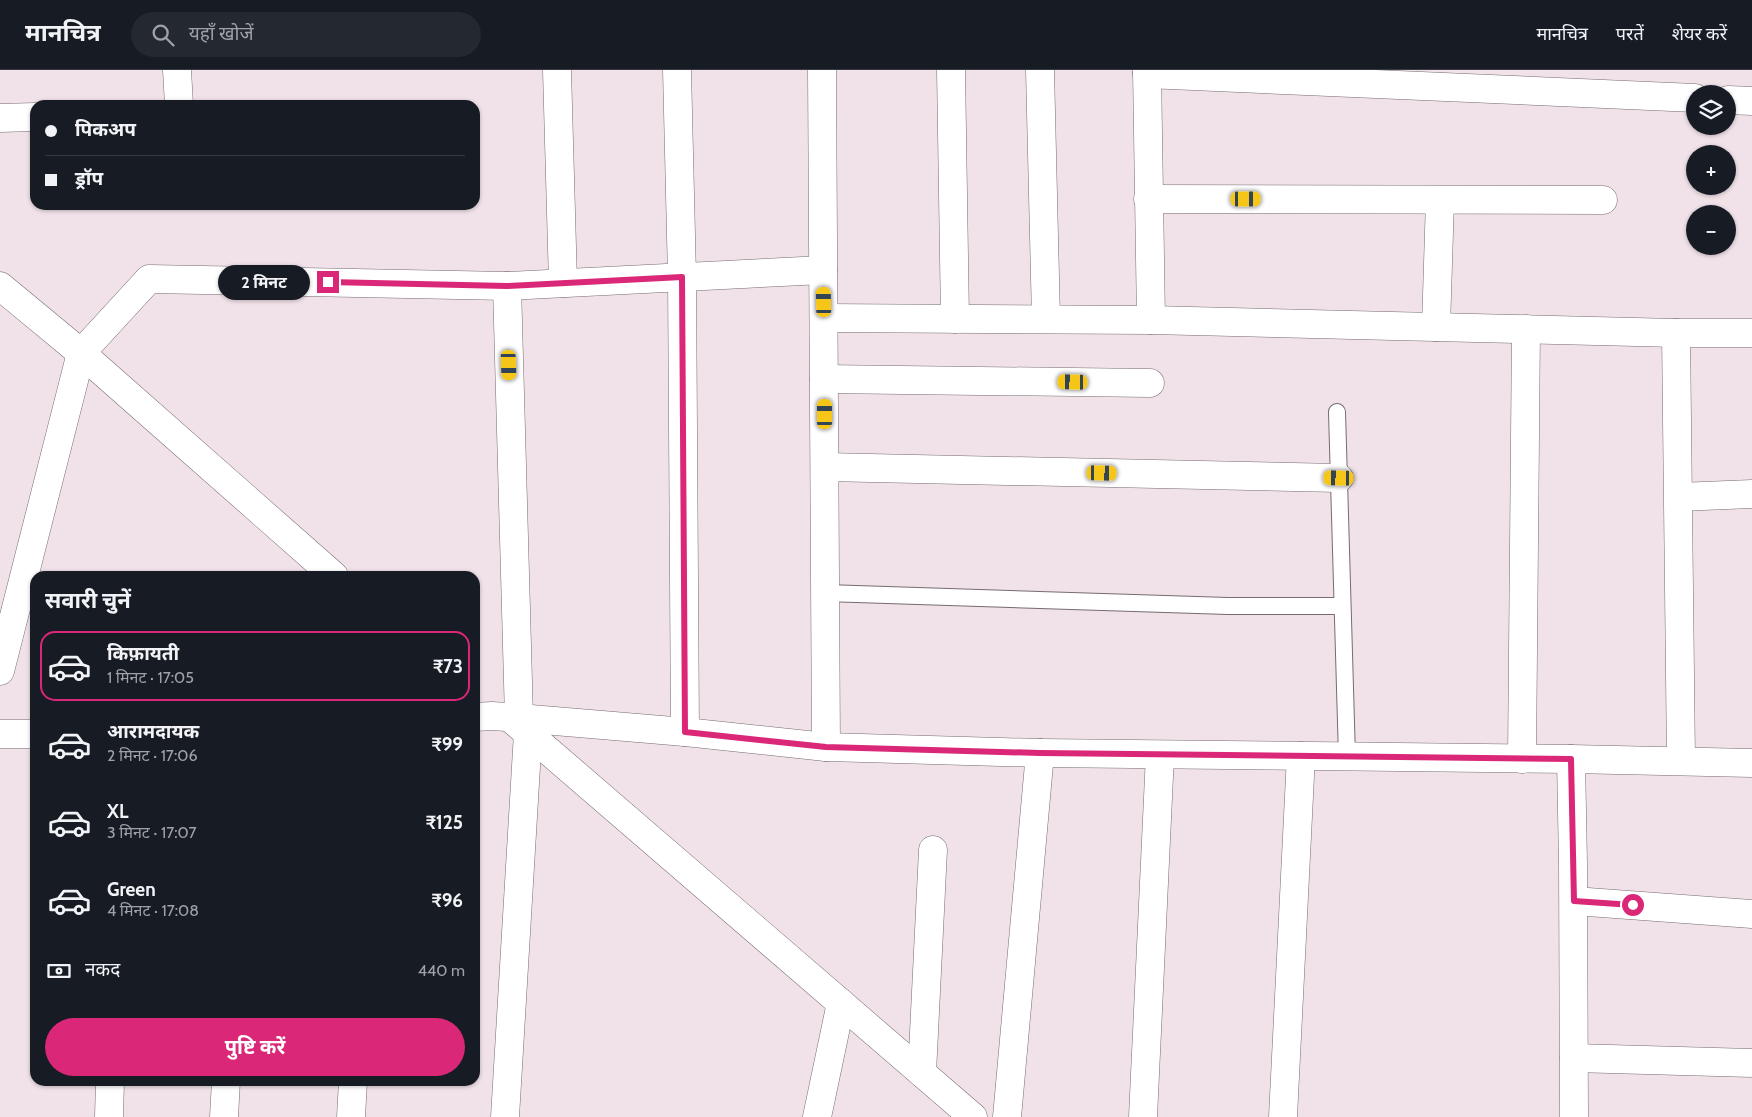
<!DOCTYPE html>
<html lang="hi">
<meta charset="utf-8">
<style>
body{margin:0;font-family:Cabin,"Noto Sans Devanagari",sans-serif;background:#242831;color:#f1f3f6;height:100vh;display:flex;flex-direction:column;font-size:19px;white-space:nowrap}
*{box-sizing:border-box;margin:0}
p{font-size:16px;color:#9ea1a6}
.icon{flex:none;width:28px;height:28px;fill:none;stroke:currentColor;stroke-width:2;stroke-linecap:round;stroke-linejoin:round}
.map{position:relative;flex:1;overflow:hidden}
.sheet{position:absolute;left:30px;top:501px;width:450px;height:515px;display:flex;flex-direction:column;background:#171b24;border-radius:15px;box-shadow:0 1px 4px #0004}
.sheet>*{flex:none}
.top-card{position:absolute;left:30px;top:30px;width:450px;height:110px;border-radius:15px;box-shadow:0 1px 4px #0004;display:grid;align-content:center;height:110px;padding:0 15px;background:#171b24}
.fabs{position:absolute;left:1686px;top:15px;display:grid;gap:10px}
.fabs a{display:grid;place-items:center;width:50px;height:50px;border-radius:50%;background:#171b24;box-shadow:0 1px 4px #0004;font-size:25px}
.end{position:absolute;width:22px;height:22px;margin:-11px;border:6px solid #db2777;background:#fff;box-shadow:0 0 0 2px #fff}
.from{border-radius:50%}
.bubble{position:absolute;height:35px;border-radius:18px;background:#171b24;box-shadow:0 1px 4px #0004;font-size:16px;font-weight:700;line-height:35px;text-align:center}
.car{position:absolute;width:15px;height:30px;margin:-15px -8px;border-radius:6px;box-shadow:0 0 4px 1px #0007;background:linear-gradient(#f5c518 24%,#345 0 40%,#f5c518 0 76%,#345 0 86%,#f5c518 0)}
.top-card b{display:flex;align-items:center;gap:18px;height:48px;font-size:19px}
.top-card b+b{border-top:1px solid #363941}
.top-card i{width:12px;height:12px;background:#f1f3f6}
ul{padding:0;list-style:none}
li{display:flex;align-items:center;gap:15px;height:70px;margin:0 10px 8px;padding:0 5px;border:2px solid transparent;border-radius:15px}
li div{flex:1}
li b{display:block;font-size:19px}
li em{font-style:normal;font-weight:700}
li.current{border-color:#db2777}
li>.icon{width:45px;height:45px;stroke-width:1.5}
h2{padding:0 15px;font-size:22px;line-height:60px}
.pay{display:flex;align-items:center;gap:12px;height:55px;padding:0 15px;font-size:19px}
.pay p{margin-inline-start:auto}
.button{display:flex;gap:10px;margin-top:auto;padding:10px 15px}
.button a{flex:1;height:58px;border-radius:30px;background:#db2777;color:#fff;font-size:20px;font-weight:700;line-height:58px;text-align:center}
header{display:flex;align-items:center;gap:30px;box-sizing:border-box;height:70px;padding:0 25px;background:#171b24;border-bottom:1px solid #363941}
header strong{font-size:24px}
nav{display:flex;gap:28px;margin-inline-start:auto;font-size:18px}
.search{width:350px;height:45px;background:#242831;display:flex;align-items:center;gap:12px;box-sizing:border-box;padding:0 18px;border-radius:28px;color:#9ea1a6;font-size:19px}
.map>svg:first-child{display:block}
</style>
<header>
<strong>मानचित्र</strong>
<div class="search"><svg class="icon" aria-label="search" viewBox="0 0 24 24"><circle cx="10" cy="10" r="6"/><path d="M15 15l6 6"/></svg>यहाँ खोजें</div>
<nav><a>मानचित्र</a><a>परतें</a><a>शेयर करें</a></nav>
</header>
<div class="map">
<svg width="1752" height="1047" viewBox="0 0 1752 1047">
<rect width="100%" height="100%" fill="#f0e2e8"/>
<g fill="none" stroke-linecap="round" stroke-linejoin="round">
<g stroke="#776b71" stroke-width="18">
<g id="service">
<path d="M1337,342L1347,687"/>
<path d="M825,523L1228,536H1342"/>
</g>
</g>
<g stroke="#776b71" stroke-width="29">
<g id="minor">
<path d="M177,0L179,35"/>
<path d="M557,0L563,213"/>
<path d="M677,0L682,207L685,662"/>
<path d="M822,0L826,677"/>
<path d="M951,0L955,249"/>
<path d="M1040,0L1046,249"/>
<path d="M1147,0L1151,250"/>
<path d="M1147,4L1695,28"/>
<path d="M1728,30L1752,31"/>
<path d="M0,48L35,47"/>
<path d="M1148,129L1603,130"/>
<path d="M0,216L81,283L334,506"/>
<path d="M507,216L519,648"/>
<path d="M824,248L1151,250L1676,263H1752"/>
<path d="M1436,257L1440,130"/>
<path d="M1676,263L1681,691"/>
<path d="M824,309L1150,313"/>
<path d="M825,397L1339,408"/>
<path d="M1679,427L1752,424"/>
<path d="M0,601L81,283L149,209L507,216L823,200"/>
<path d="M475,647L492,646L519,648L685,662L826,677L1040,683L1571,689L1752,693"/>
<path d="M509,647L973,1047"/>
<path d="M0,664H35"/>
<path d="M1522,689L1526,259"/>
<path d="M1571,689L1573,794L1574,1047"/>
<path d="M1574,831L1752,844"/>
<path d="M1574,988L1752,993"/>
<path d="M922,1003L933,780"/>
<path d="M109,1047L110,1011"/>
<path d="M224,1047L226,1011"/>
<path d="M351,1047L353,1011"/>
<path d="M505,1047L528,663"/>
<path d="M817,1047L841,933"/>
<path d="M1007,1047L1040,683"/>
<path d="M1143,1047L1160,685"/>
<path d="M1283,1047L1301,686"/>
</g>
</g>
<use href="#service" stroke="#fff" stroke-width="16"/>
<use href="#minor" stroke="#fff" stroke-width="28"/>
</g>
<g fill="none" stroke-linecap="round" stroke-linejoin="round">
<path stroke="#db2777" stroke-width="6" d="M328,212L507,216L682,207L685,662L826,677L1040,683L1571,689L1574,831L1633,835"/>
</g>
</svg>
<div class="fabs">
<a><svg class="icon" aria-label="layers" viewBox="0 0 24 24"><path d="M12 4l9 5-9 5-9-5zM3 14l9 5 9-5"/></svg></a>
<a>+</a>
<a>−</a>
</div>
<i class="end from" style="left:1633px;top:835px"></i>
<i class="end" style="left:328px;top:212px"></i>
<div class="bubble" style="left:218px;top:195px;width:92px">2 मिनट</div>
<i class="car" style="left:1246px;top:129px;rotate:90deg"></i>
<i class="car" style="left:824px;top:232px;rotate:359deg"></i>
<i class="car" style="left:509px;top:295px;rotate:178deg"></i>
<i class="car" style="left:1073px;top:312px;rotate:271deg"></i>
<i class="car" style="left:825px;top:344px;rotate:0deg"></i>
<i class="car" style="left:1102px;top:403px;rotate:91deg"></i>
<i class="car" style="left:1339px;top:408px;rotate:271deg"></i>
<div class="top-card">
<b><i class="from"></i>पिकअप</b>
<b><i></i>ड्रॉप</b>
</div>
<section class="sheet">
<h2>सवारी चुनें</h2>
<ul>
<li class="current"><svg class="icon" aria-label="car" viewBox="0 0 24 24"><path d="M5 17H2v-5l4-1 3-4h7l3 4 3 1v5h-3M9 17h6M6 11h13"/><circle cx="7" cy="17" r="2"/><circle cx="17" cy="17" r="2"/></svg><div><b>किफ़ायती</b><p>1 मिनट · 17:05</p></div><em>₹73</em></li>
<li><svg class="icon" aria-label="car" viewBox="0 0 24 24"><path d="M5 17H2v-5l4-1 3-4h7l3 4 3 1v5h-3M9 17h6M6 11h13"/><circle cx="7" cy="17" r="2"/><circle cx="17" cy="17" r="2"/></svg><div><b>आरामदायक</b><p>2 मिनट · 17:06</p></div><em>₹99</em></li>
<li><svg class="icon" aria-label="car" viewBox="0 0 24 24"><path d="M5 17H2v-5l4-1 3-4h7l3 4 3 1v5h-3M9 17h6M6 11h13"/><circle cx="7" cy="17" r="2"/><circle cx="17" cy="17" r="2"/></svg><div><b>XL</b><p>3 मिनट · 17:07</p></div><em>₹125</em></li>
<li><svg class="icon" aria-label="car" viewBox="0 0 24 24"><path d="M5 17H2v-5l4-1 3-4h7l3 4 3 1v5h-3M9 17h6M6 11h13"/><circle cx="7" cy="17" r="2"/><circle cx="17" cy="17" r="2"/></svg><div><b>Green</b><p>4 मिनट · 17:08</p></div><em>₹96</em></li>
</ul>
<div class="pay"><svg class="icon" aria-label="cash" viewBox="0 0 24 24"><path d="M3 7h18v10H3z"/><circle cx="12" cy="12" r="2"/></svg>नकद<p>440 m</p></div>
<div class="button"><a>पुष्टि करें</a></div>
</section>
</div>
